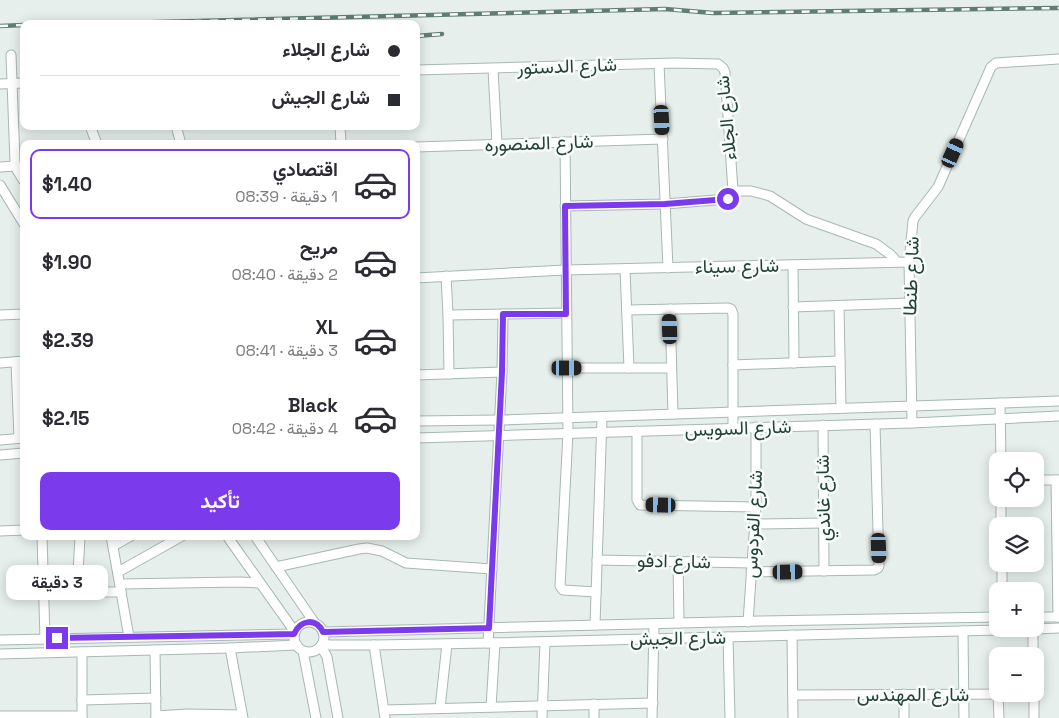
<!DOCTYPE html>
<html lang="ar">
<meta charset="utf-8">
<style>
body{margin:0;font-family:"Space Grotesk",Vazirmatn,sans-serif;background:#f7f7f7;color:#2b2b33;direction:rtl;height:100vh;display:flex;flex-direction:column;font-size:19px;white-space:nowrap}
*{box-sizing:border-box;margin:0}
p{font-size:16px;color:#7c7c81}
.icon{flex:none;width:28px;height:28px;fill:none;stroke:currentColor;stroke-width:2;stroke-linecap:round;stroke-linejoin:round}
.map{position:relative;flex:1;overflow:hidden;direction:ltr}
.sheet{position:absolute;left:20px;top:140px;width:400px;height:400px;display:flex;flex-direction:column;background:#fff;border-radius:10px;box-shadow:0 2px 12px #0003;direction:rtl}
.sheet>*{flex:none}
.top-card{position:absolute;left:20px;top:20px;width:400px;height:110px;border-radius:10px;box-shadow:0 2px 12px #0003;direction:rtl;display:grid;align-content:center;height:110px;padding:0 20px;background:#fff}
.controls{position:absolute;left:989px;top:452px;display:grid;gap:10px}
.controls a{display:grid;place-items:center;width:55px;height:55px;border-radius:10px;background:#fff;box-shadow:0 2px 12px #0003;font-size:25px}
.end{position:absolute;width:22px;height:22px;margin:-11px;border:6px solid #7c3aed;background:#fff;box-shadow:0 0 0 2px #fff}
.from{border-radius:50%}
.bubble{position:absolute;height:35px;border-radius:10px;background:#fff;box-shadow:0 2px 12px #0003;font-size:16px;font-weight:700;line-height:35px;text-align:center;direction:rtl}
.car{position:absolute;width:15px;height:30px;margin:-15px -8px;border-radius:6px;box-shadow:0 0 4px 1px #0007;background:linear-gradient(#222 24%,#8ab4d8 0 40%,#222 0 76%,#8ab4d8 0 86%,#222 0)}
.top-card b{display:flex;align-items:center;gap:18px;height:48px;font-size:19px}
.top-card b+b{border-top:1px solid #e1e1e2}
.top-card i{width:12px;height:12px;background:#2b2b33}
ul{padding:9px 0 0;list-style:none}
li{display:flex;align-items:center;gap:15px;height:70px;margin:0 10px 8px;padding:0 10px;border:2px solid transparent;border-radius:10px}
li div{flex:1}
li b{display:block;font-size:19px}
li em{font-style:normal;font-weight:700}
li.selected{border-color:#7c3aed}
li>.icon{width:45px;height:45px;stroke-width:1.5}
.cta{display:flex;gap:10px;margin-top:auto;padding:10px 20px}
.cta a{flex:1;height:58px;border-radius:10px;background:#7c3aed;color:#fff;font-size:20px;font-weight:700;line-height:58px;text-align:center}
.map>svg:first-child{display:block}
</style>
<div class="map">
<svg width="1059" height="718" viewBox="0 0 1059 718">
<rect width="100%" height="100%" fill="#e6efeb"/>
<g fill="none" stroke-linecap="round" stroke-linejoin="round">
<g stroke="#a8b8b2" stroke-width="11">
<g id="street">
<path d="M11,55L15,162L17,170L24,181"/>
<path d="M659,64L668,268"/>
<path d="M493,69L497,144"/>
<path d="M416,70L674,63L718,64L723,68L725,72L733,191L731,197L728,199L665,204L565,206"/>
<path d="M0,84L24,83"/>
<path d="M90,126L97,144"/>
<path d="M176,126L181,144"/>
<path d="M340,126L341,144"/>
<path d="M565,142L568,433L560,586L563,590L596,592"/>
<path d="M416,147L663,139"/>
<path d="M0,167L16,166"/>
<path d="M0,185L24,224"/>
<path d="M733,191H751L770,196L806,219L876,244L891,255L897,262"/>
<path d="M793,265L794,363"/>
<path d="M625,269L629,368"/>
<path d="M446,276L448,315L449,374"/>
<path d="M416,278L565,270L909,262"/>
<path d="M839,306L841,408"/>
<path d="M793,307L910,303"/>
<path d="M670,309L673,414"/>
<path d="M627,310L728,308L731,309L733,314V428"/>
<path d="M0,315L24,314"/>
<path d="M448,315L566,313"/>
<path d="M16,362L19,438"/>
<path d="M0,363L24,361"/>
<path d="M733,365L840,361"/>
<path d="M567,368H671"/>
<path d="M416,375L502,372"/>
<path d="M1000,403L1001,461"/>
<path d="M416,421L499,420L1059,401"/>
<path d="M912,423L909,262L913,221L915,217L938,187L991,67L996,63L1059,59"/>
<path d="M823,425L824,571"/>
<path d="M637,431V500L640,505L756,507"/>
<path d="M416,438L912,423L1059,416"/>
<path d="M0,440L24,438"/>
<path d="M0,455L24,453"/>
<path d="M1035,480H1059"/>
<path d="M1056,480L1058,617"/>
<path d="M1001,499V526"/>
<path d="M755,524L824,523"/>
<path d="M0,531L24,530"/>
<path d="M42,536L45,639"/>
<path d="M111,536L129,637"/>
<path d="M227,536L295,632"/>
<path d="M255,536L314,622"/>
<path d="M113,546L131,536"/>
<path d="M597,560L752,563"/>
<path d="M678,561L679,623"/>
<path d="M1002,564V591"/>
<path d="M276,567L359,549L367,548L382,551L406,563L492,569"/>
<path d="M118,572L182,536"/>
<path d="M751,572L874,570L878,568L879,566L875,424"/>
<path d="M120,584L239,582L259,583"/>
<path d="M44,592H121"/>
<path d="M77,592L80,536"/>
<path d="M1035,617H1059"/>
<circle cx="309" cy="637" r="15"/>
<path d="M748,622L756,507V427"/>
<path d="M595,625L602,417"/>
<path d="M1033,629V656"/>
<path d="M1035,629L1059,628"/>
<path d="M963,631L964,718"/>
<path d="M323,632L761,621L998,617"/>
<path d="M792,635L793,718"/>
<path d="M728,637L730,718"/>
<path d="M0,640L294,634"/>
<path d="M488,643L502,372L503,314"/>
<path d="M322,644L330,645H374L488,643L1035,629"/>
<path d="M374,645L385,718"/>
<path d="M321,646L327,657L338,718"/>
<path d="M230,648L243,718"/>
<path d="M155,650L156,718"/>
<path d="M303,651L316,718"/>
<path d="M82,652V718"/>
<path d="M0,654L230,648L297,645"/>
<path d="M998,694L999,718"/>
<path d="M1034,694V718"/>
<path d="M793,695L1034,694"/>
<path d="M82,700L156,698"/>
<path d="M491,707L495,643"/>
<path d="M440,708L447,644"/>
<path d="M384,710L653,703"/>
<path d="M0,716H82"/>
<path d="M156,716L187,714L242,715"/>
<path d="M542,718L545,642"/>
<path d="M594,718V704"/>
<path d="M652,718L654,624"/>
<path d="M904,718V694"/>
</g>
</g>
<use href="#street" stroke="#fff" stroke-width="9"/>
<g stroke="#5f7d75" stroke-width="4.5">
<g id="rail">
<path d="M82,24L665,9L713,13L1059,8"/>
<path d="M0,26L24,25"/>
<path d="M416,36L442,34"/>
</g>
</g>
<use href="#rail" stroke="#f7fbf9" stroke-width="2.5" stroke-dasharray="8" stroke-linecap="butt"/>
</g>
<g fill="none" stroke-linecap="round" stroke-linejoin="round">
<path stroke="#7c3aed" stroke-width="6" d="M57,638L294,634C301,619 316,618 323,632L489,628L502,372L503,314H566L565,206L665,204L728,199"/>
</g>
<g text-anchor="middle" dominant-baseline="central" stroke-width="5" stroke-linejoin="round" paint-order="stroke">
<g font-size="19" fill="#24423a" stroke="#f7fbf9">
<text transform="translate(567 66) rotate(-2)">شارع الدستور</text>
<text transform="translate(726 118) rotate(-95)">شارع الجلاء</text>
<text transform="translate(539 143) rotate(-2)">شارع المنصوره</text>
<text transform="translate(737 266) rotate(-1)">شارع سيناء</text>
<text transform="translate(911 276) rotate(-88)">شارع طنطا</text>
<text transform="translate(738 428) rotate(-2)">شارع السويس</text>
<text transform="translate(823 498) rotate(-91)">شارع غاندي</text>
<text transform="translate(753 524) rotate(-87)">شارع الفردوس</text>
<text transform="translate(674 561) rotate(1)">شارع ادفو</text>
<text transform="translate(678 638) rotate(-1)">شارع الجيش</text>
<text x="913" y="694">شارع المهندس</text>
</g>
</g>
</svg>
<div class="controls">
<a><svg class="icon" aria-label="locate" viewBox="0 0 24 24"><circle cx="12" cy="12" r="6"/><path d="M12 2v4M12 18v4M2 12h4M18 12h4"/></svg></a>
<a><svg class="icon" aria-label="layers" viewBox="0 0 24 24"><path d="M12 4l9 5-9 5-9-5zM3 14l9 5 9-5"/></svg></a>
<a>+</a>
<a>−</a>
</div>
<i class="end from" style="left:728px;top:199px"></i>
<i class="end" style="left:57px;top:638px"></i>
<div class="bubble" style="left:6px;top:565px;width:102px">3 دقيقة</div>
<i class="car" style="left:662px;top:120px;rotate:177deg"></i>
<i class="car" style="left:953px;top:153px;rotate:24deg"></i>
<i class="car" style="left:670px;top:329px;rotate:358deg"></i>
<i class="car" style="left:567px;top:368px;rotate:90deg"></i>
<i class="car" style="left:661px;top:505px;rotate:271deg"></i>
<i class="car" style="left:879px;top:548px;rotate:178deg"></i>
<i class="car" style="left:788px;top:572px;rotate:89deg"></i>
<div class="top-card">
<b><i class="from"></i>شارع الجلاء</b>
<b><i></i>شارع الجيش</b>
</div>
<section class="sheet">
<ul>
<li class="selected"><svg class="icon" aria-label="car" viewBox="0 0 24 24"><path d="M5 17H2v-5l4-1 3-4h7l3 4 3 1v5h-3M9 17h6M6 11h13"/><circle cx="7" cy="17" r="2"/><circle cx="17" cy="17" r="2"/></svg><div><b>اقتصادي</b><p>1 دقيقة · 08:39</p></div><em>$1.40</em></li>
<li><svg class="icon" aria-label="car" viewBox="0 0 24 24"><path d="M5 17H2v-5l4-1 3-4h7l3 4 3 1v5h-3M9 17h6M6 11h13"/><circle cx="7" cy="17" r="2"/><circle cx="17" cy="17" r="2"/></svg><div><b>مريح</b><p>2 دقيقة · 08:40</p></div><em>$1.90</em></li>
<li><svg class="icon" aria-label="car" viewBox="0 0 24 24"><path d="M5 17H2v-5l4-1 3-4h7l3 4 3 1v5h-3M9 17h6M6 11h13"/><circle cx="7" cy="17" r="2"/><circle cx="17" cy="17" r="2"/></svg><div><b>XL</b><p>3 دقيقة · 08:41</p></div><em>$2.39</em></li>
<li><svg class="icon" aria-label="car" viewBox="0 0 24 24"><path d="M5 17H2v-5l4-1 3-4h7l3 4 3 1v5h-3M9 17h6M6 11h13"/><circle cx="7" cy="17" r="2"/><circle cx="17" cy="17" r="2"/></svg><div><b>Black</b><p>4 دقيقة · 08:42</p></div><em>$2.15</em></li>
</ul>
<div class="cta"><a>تأكيد</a></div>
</section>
</div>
